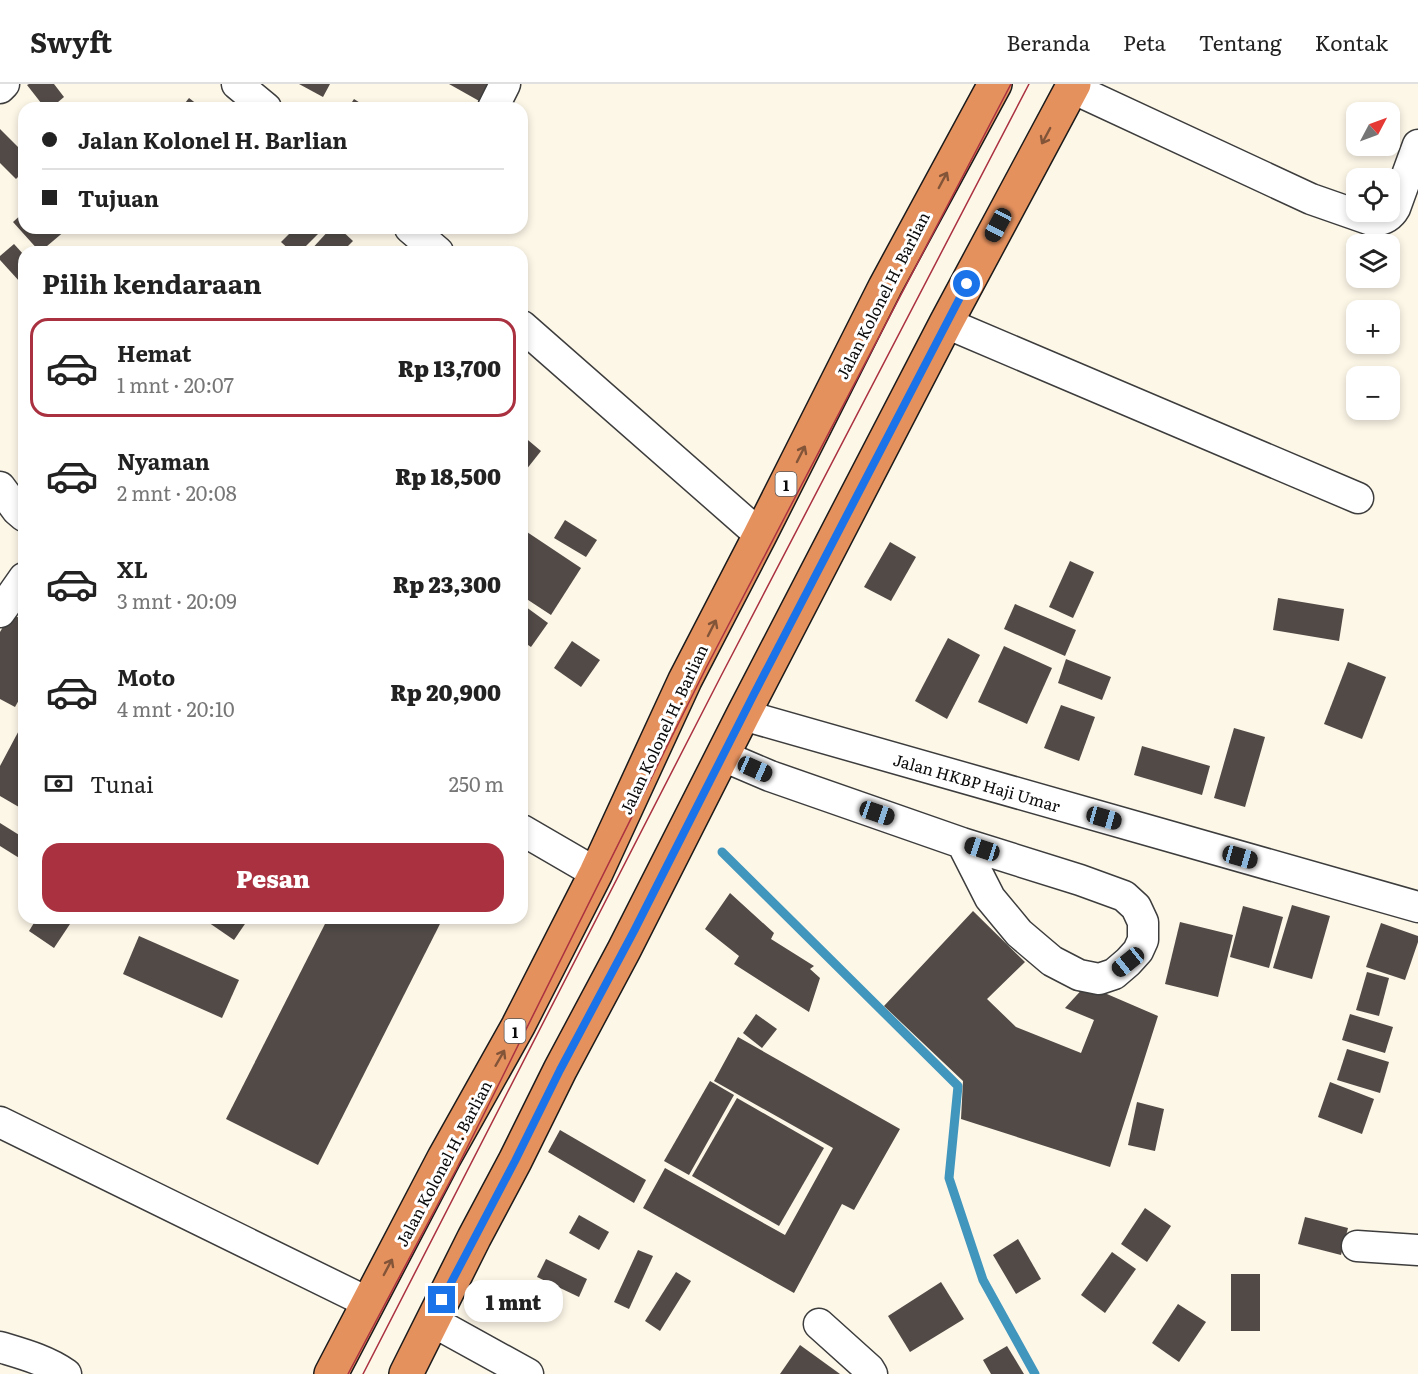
<!DOCTYPE html>
<html lang="id">
<meta charset="utf-8">
<style>
body{margin:0;font-family:Literata,serif;background:#f2f2f2;color:#222;height:100vh;display:flex;flex-direction:column;font-size:22px;white-space:nowrap}
*{box-sizing:border-box;margin:0}
p{font-size:20px;color:#767676}
.icon{flex:none;width:33px;height:33px;fill:none;stroke:currentColor;stroke-width:2;stroke-linecap:round;stroke-linejoin:round}
.map{position:relative;flex:1;overflow:hidden}
.sheet{position:absolute;left:18px;top:162px;width:510px;height:678px;display:flex;flex-direction:column;background:#fff;border-radius:18px;box-shadow:0 3px 9px #0003}
.sheet>*{flex:none}
.banner{position:absolute;left:18px;top:18px;width:510px;height:132px;border-radius:18px;box-shadow:0 3px 9px #0003;display:grid;align-content:center;height:132px;padding:0 24px;background:#fff}
.needle{width:39px;rotate:49deg}
.controls{position:absolute;left:1346px;top:18px;display:grid;gap:12px}
.controls a{display:grid;place-items:center;width:54px;height:54px;border-radius:12px;background:#fff;box-shadow:0 3px 9px #0003;font-size:30px}
.end{position:absolute;width:27px;height:27px;margin:-14px;border:8px solid #1a73e8;background:#fff;box-shadow:0 0 0 3px #fff}
.from{border-radius:50%}
.bubble{position:absolute;height:42px;border-radius:18px;background:#fff;box-shadow:0 3px 9px #0003;font-size:20px;font-weight:800;line-height:42px;text-align:center}
.car{position:absolute;width:18px;height:36px;margin:-18px -9px;border-radius:8px;box-shadow:0 0 4px 2px #0007;background:linear-gradient(#222 24%,#8ab4d8 0 40%,#222 0 76%,#8ab4d8 0 86%,#222 0)}
.banner b{display:flex;align-items:center;gap:21px;height:57px;font-size:22px}
.banner b+b{border-top:2px solid #e0e0e0}
.banner i{width:15px;height:15px;background:#222}
ul{padding:0;list-style:none}
li{display:flex;align-items:center;gap:18px;height:99px;margin:0 12px 9px;padding:0 12px;border:3px solid transparent;border-radius:18px}
li div{flex:1}
li b{display:block;font-size:22px}
li em{font-style:normal;font-weight:800}
li.selected{border-color:#aa3140}
li>.icon{width:54px;height:54px;stroke-width:1.5}
h2{padding:0 24px;font-size:27px;line-height:72px}
.pay{display:flex;align-items:center;gap:15px;height:66px;padding:0 24px;font-size:22px}
.pay p{margin-inline-start:auto}
.cta{display:flex;gap:12px;margin-top:auto;padding:12px 24px}
.cta a{flex:1;height:69px;border-radius:18px;background:#aa3140;color:#fff;font-size:24px;font-weight:800;line-height:69px;text-align:center}
header{display:flex;align-items:center;gap:36px;box-sizing:border-box;height:84px;padding:0 30px;background:#fff;border-bottom:2px solid #e0e0e0}
header strong{font-size:28px}
nav{display:flex;gap:33px;margin-inline-start:auto;font-size:21px}
.map>svg:first-child{display:block}
</style>
<header>
<strong>Swyft</strong>
<nav><a>Beranda</a><a>Peta</a><a>Tentang</a><a>Kontak</a></nav>
</header>
<div class="map">
<svg width="1418" height="1290" viewBox="0 0 1418 1290">
<rect width="100%" height="100%" fill="#fdf7e8"/>
<g fill="none" stroke-linecap="round" stroke-linejoin="round">
<path stroke="#4196be" stroke-width="9" d="M722,768L958,1002L949,1094L983,1196L1035,1290"/>
</g>
<g fill="#514a47">
<path d="M29,0H54L64,13L51,24H45L27,1Z"/>
<path d="M299,0H330L323,13Z"/>
<path d="M449,0H491L481,18Z"/>
<path d="M189,14L202,24H181Z"/>
<path d="M354,15L368,24H348Z"/>
<path d="M0,45L24,69V87L16,95L0,79Z"/>
<path d="M24,128V144H64L66,146L40,168L13,138Z"/>
<path d="M295,144H324L300,168H292L281,158Z"/>
<path d="M331,144H339L353,157L342,168H309Z"/>
<path d="M14,160L24,171V195L20,198L0,176V172Z"/>
<path d="M522,351L541,367L522,391Z"/>
<path d="M565,436L597,456L586,473L554,454Z"/>
<path d="M524,446L581,484L551,531L522,512V449Z"/>
<path d="M890,458L916,473L891,517L864,503Z"/>
<path d="M1070,477L1094,488L1073,534L1049,523Z"/>
<path d="M1278,514L1344,525L1339,557L1273,546Z"/>
<path d="M522,520L548,539L531,563L522,557Z"/>
<path d="M1015,520L1076,546L1065,572L1004,545Z"/>
<path d="M11,529L24,537V607L15,623L0,615V548Z"/>
<path d="M948,554L980,571L947,635L915,617Z"/>
<path d="M572,557L600,576L581,603L554,584Z"/>
<path d="M1004,562L1052,584L1027,640L978,618Z"/>
<path d="M1066,575L1111,593L1102,616L1058,599Z"/>
<path d="M1348,578L1386,593L1362,655L1324,640Z"/>
<path d="M1061,621L1095,633L1079,677L1044,664Z"/>
<path d="M24,637V726L0,712V682Z"/>
<path d="M1234,644L1265,653L1245,723L1214,714Z"/>
<path d="M1142,662L1210,682L1202,711L1134,691Z"/>
<path d="M0,739L24,754V777L0,762Z"/>
<path d="M730,809L774,849L771,855L814,882L810,885L820,894L809,928L734,880L739,872L705,845Z"/>
<path d="M1292,821L1330,832L1312,895L1273,884Z"/>
<path d="M1243,822L1283,833L1269,884L1230,873Z"/>
<path d="M973,827L1025,878L987,915L1016,943L1081,969L1094,936L1065,924L1086,901L1158,932L1110,1083L961,1035L963,997L884,922Z"/>
<path d="M37,834H74L54,864L29,847Z"/>
<path d="M202,834H249L234,856Z"/>
<path d="M328,834H443L318,1081L226,1035Z"/>
<path d="M1180,838L1233,851L1218,913L1165,900Z"/>
<path d="M1381,839L1418,852V858L1405,896L1366,883Z"/>
<path d="M139,852L239,896L222,934L123,890Z"/>
<path d="M1367,888L1389,894L1379,932L1356,926Z"/>
<path d="M756,930L777,945L762,964L743,949Z"/>
<path d="M1350,930L1393,943L1385,969L1342,956Z"/>
<path d="M738,953L900,1045L854,1126L842,1120L794,1209L643,1124L665,1084L785,1151L833,1064L714,997Z"/>
<path d="M1347,965L1389,978L1380,1009L1337,996Z"/>
<path d="M710,997L734,1011L689,1091L664,1077Z"/>
<path d="M1330,998L1374,1015L1362,1050L1318,1033Z"/>
<path d="M737,1014L824,1064L779,1142L692,1092Z"/>
<path d="M1137,1018L1164,1025L1155,1067L1128,1061Z"/>
<path d="M560,1046L646,1096L634,1119L548,1068Z"/>
<path d="M1145,1124L1171,1142L1147,1178L1121,1160Z"/>
<path d="M579,1131L609,1148L599,1166L569,1149Z"/>
<path d="M1305,1133L1348,1144L1341,1171L1298,1160Z"/>
<path d="M1018,1155L1041,1195L1016,1210L993,1171Z"/>
<path d="M638,1166L653,1172L629,1225L614,1218Z"/>
<path d="M1112,1168L1136,1185L1105,1229L1081,1211Z"/>
<path d="M546,1175L587,1195L579,1213L537,1193Z"/>
<path d="M676,1188L691,1197L660,1247L645,1237Z"/>
<rect x="1231" y="1190" width="29" height="57"/>
<path d="M941,1198L964,1235L910,1268L888,1232Z"/>
<path d="M1178,1220L1206,1238L1179,1278L1152,1259Z"/>
<path d="M800,1261L840,1290H780Z"/>
<path d="M1007,1262L1024,1290H991L983,1276Z"/>
</g>
<g fill="none" stroke-linecap="round" stroke-linejoin="round">
<g stroke="#3d3d3d" stroke-width="33">
<g id="minor">
<path d="M237,0L266,24"/>
<path d="M0,4L4,0"/>
<path d="M1072,4L1311,115L1374,137C1384,136 1390,133 1395,124L1418,61"/>
<path d="M493,24L505,0"/>
<path d="M410,144L438,168"/>
<path d="M946,239L1358,414"/>
<path d="M522,242L760,451"/>
<path d="M0,403L17,426L24,432"/>
<path d="M0,528L24,494"/>
<path d="M743,631L1418,823"/>
<path d="M723,672L770,692L962,759L1080,796L1124,812L1136,823L1143,838V856L1138,867L1128,878L1114,890L1099,895L1079,891L1052,877L1019,849L990,814L962,759"/>
<path d="M522,746L596,789"/>
<path d="M0,1038L369,1219"/>
<path d="M1357,1162L1418,1166"/>
<path d="M432,1237L528,1290"/>
<path d="M819,1240L869,1285L872,1290"/>
<path d="M0,1263C23,1270 46,1276 66,1290"/>
</g>
</g>
<g stroke="#1b1b1b" stroke-width="36">
<g id="highway">
<path d="M331,1290L444,1074L518,942L596,789L685,596L760,451L885,203L995,0"/>
<path d="M406,1290L474,1154L515,1077L560,986L624,866L743,631L946,239L1074,0"/>
</g>
</g>
<use href="#minor" stroke="#fff" stroke-width="30"/>
<use href="#highway" stroke="#e5915e" stroke-width="33"/>
<g stroke="#aa3140" stroke-width="1.5">
<path d="M348,1290L456,1086L706,584L1011,0"/>
<path d="M363,1290L721,592L1029,0"/>
</g>
</g>
<defs><path id="oneway-shaft" d="M-6 0H5M1.5-3L5.5 0L1.5 3" fill="none" stroke-width="1.6" stroke-linecap="round" stroke-linejoin="round" transform="scale(1.5)"/></defs>
<g stroke="#825438">
<use href="#oneway-shaft" transform="translate(1046 52) rotate(118)"/>
<use href="#oneway-shaft" transform="translate(943 96) rotate(-62)"/>
<use href="#oneway-shaft" transform="translate(801 370) rotate(-63)"/>
<use href="#oneway-shaft" transform="translate(712 544) rotate(-63)"/>
<use href="#oneway-shaft" transform="translate(500 974) rotate(-60)"/>
<use href="#oneway-shaft" transform="translate(388 1183) rotate(-62)"/>
</g>
<g fill="none" stroke-linecap="round" stroke-linejoin="round">
<path stroke="#1a73e8" stroke-width="8" d="M442,1216L515,1077L560,986L634,847L754,610L967,200"/>
</g>
<g text-anchor="middle" dominant-baseline="central" stroke-width="6" stroke-linejoin="round" paint-order="stroke">
<g fill="#fff" stroke="#545454" stroke-width="1.5">
<rect x="775.5" y="388" width="21" height="24" rx="4.5"/>
<rect x="504.5" y="935" width="21" height="24" rx="4.5"/>
</g>
<g font-size="15" font-weight="bold" fill="#0a0a0a">
<text x="786" y="400">1</text>
<text x="515" y="947">1</text>
</g>
<g font-size="16" fill="#0a0a0a" stroke="#fff">
<text transform="translate(882 211) rotate(-63)">Jalan Kolonel H. Barlian</text>
<text transform="translate(663 645) rotate(-65)">Jalan Kolonel H. Barlian</text>
<text transform="translate(977 698) rotate(16)">Jalan HKBP Haji Umar</text>
<text transform="translate(443 1079) rotate(-62)">Jalan Kolonel H. Barlian</text>
</g>
</g>
</svg>
<div class="controls">
<a><svg class="needle" viewBox="-14 -14 28 28"><path d="M0-13l5 13h-10z" fill="#e53935"/><path d="M0 13l5-13h-10z" fill="#767676"/></svg></a>
<a><svg class="icon" aria-label="locate" viewBox="0 0 24 24"><circle cx="12" cy="12" r="6"/><path d="M12 2v4M12 18v4M2 12h4M18 12h4"/></svg></a>
<a><svg class="icon" aria-label="layers" viewBox="0 0 24 24"><path d="M12 4l9 5-9 5-9-5zM3 14l9 5 9-5"/></svg></a>
<a>+</a>
<a>−</a>
</div>
<i class="end from" style="left:967px;top:200px"></i>
<i class="end" style="left:442px;top:1216px"></i>
<div class="bubble" style="left:464px;top:1196px;width:99px">1 mnt</div>
<i class="car" style="left:998px;top:141px;rotate:208deg"></i>
<i class="car" style="left:755px;top:685px;rotate:114deg"></i>
<i class="car" style="left:877px;top:729px;rotate:109deg"></i>
<i class="car" style="left:1104px;top:734px;rotate:106deg"></i>
<i class="car" style="left:982px;top:765px;rotate:288deg"></i>
<i class="car" style="left:1240px;top:773px;rotate:106deg"></i>
<i class="car" style="left:1128px;top:878px;rotate:231deg"></i>
<div class="banner">
<b><i class="from"></i>Jalan Kolonel H. Barlian</b>
<b><i></i>Tujuan</b>
</div>
<section class="sheet">
<h2>Pilih kendaraan</h2>
<ul>
<li class="selected"><svg class="icon" aria-label="car" viewBox="0 0 24 24"><path d="M5 17H2v-5l4-1 3-4h7l3 4 3 1v5h-3M9 17h6M6 11h13"/><circle cx="7" cy="17" r="2"/><circle cx="17" cy="17" r="2"/></svg><div><b>Hemat</b><p>1 mnt · 20:07</p></div><em>Rp 13,700</em></li>
<li><svg class="icon" aria-label="car" viewBox="0 0 24 24"><path d="M5 17H2v-5l4-1 3-4h7l3 4 3 1v5h-3M9 17h6M6 11h13"/><circle cx="7" cy="17" r="2"/><circle cx="17" cy="17" r="2"/></svg><div><b>Nyaman</b><p>2 mnt · 20:08</p></div><em>Rp 18,500</em></li>
<li><svg class="icon" aria-label="car" viewBox="0 0 24 24"><path d="M5 17H2v-5l4-1 3-4h7l3 4 3 1v5h-3M9 17h6M6 11h13"/><circle cx="7" cy="17" r="2"/><circle cx="17" cy="17" r="2"/></svg><div><b>XL</b><p>3 mnt · 20:09</p></div><em>Rp 23,300</em></li>
<li><svg class="icon" aria-label="car" viewBox="0 0 24 24"><path d="M5 17H2v-5l4-1 3-4h7l3 4 3 1v5h-3M9 17h6M6 11h13"/><circle cx="7" cy="17" r="2"/><circle cx="17" cy="17" r="2"/></svg><div><b>Moto</b><p>4 mnt · 20:10</p></div><em>Rp 20,900</em></li>
</ul>
<div class="pay"><svg class="icon" aria-label="cash" viewBox="0 0 24 24"><path d="M3 7h18v10H3z"/><circle cx="12" cy="12" r="2"/></svg>Tunai<p>250 m</p></div>
<div class="cta"><a>Pesan</a></div>
</section>
</div>
